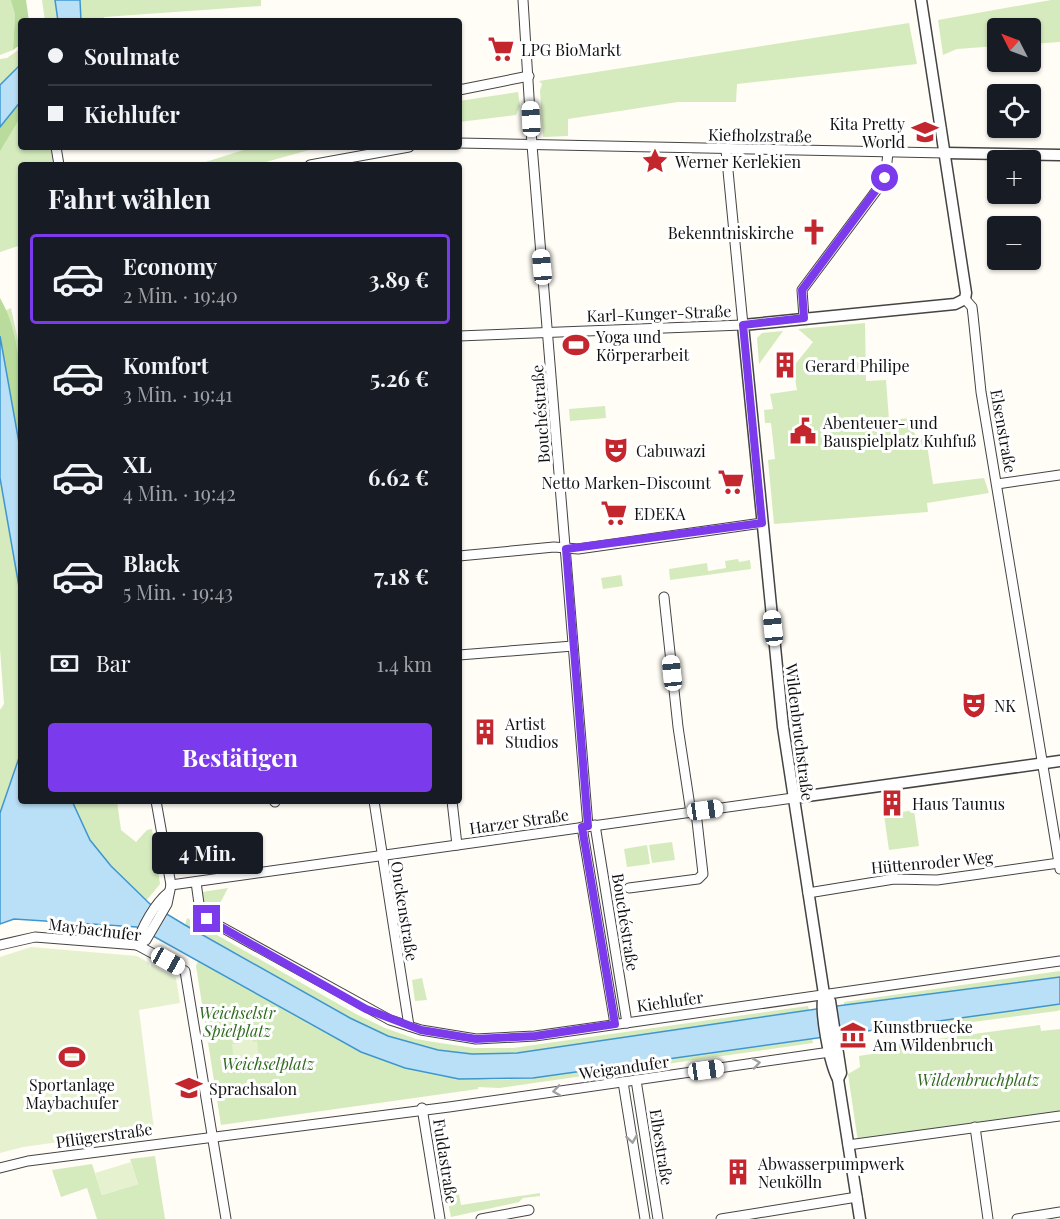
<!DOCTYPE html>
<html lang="de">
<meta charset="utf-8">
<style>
body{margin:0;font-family:"Playfair Display",serif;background:#242831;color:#f1f3f6;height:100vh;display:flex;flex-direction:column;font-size:22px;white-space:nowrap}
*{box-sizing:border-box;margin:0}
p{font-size:20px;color:#9ea1a6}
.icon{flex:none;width:33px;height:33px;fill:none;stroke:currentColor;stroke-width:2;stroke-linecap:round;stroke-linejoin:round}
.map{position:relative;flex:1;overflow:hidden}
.panel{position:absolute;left:18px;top:162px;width:444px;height:642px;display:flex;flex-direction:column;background:#171b24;border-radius:6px;box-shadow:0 2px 4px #0004}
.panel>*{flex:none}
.hud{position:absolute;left:18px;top:18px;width:444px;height:132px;border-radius:6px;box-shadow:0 2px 4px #0004;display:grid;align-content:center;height:132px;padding:0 30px;background:#171b24}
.needle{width:39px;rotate:312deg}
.tools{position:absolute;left:987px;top:18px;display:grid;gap:12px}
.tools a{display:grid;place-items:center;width:54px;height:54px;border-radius:6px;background:#171b24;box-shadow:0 2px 4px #0004;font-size:30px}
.end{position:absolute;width:27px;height:27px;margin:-14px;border:8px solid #7c3aed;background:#fff;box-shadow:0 0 0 3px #fff}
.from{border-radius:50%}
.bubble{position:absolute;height:42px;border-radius:6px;background:#171b24;box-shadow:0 2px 4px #0004;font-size:20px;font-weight:700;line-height:42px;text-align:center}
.car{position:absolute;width:18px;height:36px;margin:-18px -9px;border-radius:8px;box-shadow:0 0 4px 2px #0007;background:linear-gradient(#fff 24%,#345 0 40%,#fff 0 76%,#345 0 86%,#fff 0)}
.hud b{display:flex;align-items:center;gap:21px;height:57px;font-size:22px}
.hud b+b{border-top:2px solid #363941}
.hud i{width:15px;height:15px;background:#f1f3f6}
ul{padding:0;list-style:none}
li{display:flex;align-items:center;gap:18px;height:90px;margin:0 12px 9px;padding:0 18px;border:3px solid transparent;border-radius:6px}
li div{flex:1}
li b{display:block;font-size:22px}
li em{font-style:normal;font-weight:700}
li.selected{border-color:#7c3aed}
li>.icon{width:54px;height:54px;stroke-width:1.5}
h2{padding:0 30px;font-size:27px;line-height:72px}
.pay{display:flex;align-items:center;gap:15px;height:66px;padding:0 30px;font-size:22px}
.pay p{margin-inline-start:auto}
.action{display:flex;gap:12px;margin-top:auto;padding:12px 30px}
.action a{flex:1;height:69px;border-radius:6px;background:#7c3aed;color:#fff;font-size:24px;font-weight:700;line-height:69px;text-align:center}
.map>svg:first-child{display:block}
</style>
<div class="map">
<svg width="1060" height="1219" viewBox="0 0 1060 1219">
<rect width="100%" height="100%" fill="#fffdf5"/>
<g fill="#d5ebbd">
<path d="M0,0H16L13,50L0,55Z"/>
<path d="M42,0H55L58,21H45Z"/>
<path d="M80,0H261V6L104,17L103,21H81Z"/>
<path d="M1051,0H1060V42L1031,44L1030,28H998L997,46L957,49L943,55L938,20Z"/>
<path d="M909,23L917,64L737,84L736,102H678L568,119V136L543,137L540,91L542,84L539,81Z"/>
<path d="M21,48V64L0,85V59L7,58Z"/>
<path d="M518,92L520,106L516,115L459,122V101Z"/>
<path d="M21,101V147H51L53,165H21V245L0,252V127Z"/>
<path d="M253,147H320L255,165H196Z"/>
<path d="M11,308L21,355V453L0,335V313Z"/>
<path d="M865,323L866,381L886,380L889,420L911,418L912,430L919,439L926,438L933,484L984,478L989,493L927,503L928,512L774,524L768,460L775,459L771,423H765L764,410L773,409L770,394L797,390L793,367L813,342L798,329Z"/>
<path d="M783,331L759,364L757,338L762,333Z"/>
<path d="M605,406L606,418L570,421L569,409Z"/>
<path d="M0,478L21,598V752L0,813V710L4,704L0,649Z"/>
<path d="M738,559L739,562L750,560L751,569L670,580L669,569L707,563L708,571L726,568L725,561Z"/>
<path d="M621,575L623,586L603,589L601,578Z"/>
<path d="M72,801H117L121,830L136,842L147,830L152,829L160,884L146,901C117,872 83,842 72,801Z"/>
<path d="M914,810L919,846L889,850L884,815Z"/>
<path d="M672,842L675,860L652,863L649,845Z"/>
<path d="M647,845L650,864L627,867L624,849Z"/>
<path d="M228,888L215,913L205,907L202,892Z"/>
<path d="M187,918L356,1014L385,1028L416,1039L440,1043L474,1048H513L808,1006L809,1011L517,1053L472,1054L438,1050L388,1036L358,1023L185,925Z"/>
<path d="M198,961L361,1052L441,1076L493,1080L533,1078L812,1039L813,1043L499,1088L478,1087V1089L221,1125L196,966Z"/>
<path d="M1060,971V977L844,1006V1002Z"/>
<path d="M422,978L427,1000L415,1001L412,980Z"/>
<path d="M1060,1004V1010L1057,1011L889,1033L886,1028Z"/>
<path d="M1040,1025L1041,1031L1060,1029V1113L858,1142L848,1074L860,1067L859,1056L878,1053V1047Z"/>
<path d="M155,1156L165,1219H97L87,1188L61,1197L52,1170L92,1164L102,1195L138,1184L130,1159Z"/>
<path d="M540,1193V1196L523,1198L519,1202L451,1217L447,1198L459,1194L461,1205Z"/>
</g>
<g fill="#b9dc9c">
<path d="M11,0H26L29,21H21V44L13,50L15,14Z"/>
<path d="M21,101V116L0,151V127Z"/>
<path d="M0,298C25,340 21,405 21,452L0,335Z"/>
</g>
<g fill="#e6f2cf">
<path d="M31,947L137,956L149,963L150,969L151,964L176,978L180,1003L139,1010L154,1129L23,1147L0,1153V957Z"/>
<path d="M252,1035L253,1042L257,1041L259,1061L234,1064L232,1044L241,1043V1037Z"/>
<path d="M131,1162L138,1184L102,1195L95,1173Z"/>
</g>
<g fill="#b9e0f7" stroke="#3f96cf" stroke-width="1.5">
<path d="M55,0H80L81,21H58Z"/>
<path d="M21,64V101L0,127V85Z"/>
<path d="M0,336L21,454V598L0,478Z"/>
<path d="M21,752V801H72L90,840L111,866L150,904L185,925L350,1018L388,1036L438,1050L472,1054L517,1053L837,1006L1060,977V1004L533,1078L459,1079L405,1068L361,1052L137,927L14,919L0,924V813Z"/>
</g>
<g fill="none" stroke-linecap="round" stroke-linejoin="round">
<g stroke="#444" stroke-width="11">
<g id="minor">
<path d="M523,0L532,145L588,826"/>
<path d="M459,90L529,76"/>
<path d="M459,143L945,153"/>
<path d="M56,147L59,165"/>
<path d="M310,165L409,147"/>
<path d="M965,299L972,307L973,315L981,392L1060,869"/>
<path d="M804,318L802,290L885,179L888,153"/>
<path d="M459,336L743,325L726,150"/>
<path d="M997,484L1060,475"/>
<path d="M459,556L554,547L578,549L762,523"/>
<path d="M664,597L678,727L691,813"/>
<path d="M459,655L573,646"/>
<path d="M274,801L275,802"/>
<path d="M374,801L409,1026"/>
<path d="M452,801L457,845"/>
<path d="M595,825L627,1023"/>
<path d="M582,827L615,1024"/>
<path d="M196,882L200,911L205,918L390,1020L421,1030L476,1039L535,1036L1060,961"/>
<path d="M171,885L793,798"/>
<path d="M629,888L698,879L703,874L696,812"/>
<path d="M808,893L894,879L937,880L1059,863"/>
<path d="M0,945L35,937L137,945L185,971L226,1219"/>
<path d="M137,945L146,940L167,904L171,885L156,801"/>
<path d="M137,945C141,928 155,903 169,892"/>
<path d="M636,1080L658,1219"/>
<path d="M623,1082L645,1219"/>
<path d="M422,1108L440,1219"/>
<path d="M975,1127L988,1219"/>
<path d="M848,1145L1060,1116"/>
<path d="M0,1168L28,1161L449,1107L830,1052"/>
<path d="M481,1219L529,1210"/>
<path d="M721,1219L857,1197"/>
<path d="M1017,1219L1060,1212"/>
</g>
</g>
<g stroke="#444" stroke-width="13">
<g id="tertiary">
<path d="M945,153L1060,155"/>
<path d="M793,798L1060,761"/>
<path d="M824,994L830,1001L841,1073L838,1079"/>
<path d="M860,1219L838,1079C830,1064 819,1011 824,994L783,727L743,325L955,304L965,299L966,293L921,0"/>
</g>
</g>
<use href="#minor" stroke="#fff" stroke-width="9"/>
<use href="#tertiary" stroke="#fff" stroke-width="10"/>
</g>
<defs><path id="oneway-chevron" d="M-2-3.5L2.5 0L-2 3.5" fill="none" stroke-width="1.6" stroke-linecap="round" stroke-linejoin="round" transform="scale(1.5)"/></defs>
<g stroke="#a0a0a0">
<use href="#oneway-chevron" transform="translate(756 1063) rotate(-8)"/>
<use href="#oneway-chevron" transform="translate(557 1091) rotate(172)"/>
<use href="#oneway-chevron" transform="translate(632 1139) rotate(81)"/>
</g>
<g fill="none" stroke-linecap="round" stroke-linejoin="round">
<path stroke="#7c3aed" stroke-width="8" d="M207,919L366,1009L421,1030L476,1039L535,1036L615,1024L582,827L588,826L566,549L762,523L743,325L804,318L802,290L885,178"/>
</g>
<defs>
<g id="supermarket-bare" transform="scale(2.07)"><path d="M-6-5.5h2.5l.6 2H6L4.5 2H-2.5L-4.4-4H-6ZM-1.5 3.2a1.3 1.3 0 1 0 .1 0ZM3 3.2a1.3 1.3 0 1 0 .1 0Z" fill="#c4262e" stroke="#fff" stroke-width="2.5" paint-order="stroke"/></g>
<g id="school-bare" transform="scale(2.07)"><path d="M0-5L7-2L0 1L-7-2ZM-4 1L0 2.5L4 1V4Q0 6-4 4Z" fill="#c4262e" stroke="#fff" stroke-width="2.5" paint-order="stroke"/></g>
<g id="sight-bare" transform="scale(2.07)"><path d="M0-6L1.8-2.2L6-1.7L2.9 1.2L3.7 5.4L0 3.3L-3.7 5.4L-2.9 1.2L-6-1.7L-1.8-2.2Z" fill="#c4262e" stroke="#fff" stroke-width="2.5" paint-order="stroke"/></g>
<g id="church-bare" transform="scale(2.07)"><path d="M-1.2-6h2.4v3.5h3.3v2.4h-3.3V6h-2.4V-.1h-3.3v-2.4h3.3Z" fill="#c4262e" stroke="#fff" stroke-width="2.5" paint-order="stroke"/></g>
<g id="stadium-bare" transform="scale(2.07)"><path d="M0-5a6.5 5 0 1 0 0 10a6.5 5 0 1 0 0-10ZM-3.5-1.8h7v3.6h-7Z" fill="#c4262e" stroke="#fff" stroke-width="2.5" paint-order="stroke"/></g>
<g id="building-bare" transform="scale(2.07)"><path d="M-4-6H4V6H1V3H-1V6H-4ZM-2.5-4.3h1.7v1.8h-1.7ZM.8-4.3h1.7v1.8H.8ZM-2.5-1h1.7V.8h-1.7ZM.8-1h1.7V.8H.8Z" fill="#c4262e" stroke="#fff" stroke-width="2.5" paint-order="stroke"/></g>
<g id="civic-bare" transform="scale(2.07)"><path d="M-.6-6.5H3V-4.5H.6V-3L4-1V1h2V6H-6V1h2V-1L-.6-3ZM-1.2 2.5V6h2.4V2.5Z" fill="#c4262e" stroke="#fff" stroke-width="2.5" paint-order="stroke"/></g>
<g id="theatre-bare" transform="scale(2.07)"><path d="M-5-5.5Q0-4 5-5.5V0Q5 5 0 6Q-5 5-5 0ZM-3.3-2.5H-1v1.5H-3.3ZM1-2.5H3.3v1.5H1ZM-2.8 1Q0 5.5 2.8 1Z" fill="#c4262e" stroke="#fff" stroke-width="2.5" paint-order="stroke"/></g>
<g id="museum-bare" transform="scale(2.07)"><path d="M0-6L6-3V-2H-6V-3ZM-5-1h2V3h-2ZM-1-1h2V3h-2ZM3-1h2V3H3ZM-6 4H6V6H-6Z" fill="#c4262e" stroke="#fff" stroke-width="2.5" paint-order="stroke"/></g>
<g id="university-bare" transform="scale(2.07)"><path d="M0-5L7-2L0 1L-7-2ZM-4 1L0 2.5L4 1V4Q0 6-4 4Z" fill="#c4262e" stroke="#fff" stroke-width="2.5" paint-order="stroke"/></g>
</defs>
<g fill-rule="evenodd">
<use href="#supermarket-bare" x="501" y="49"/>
<use href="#school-bare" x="925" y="132"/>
<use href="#sight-bare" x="655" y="161"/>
<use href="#church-bare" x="814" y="232"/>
<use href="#stadium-bare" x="576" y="345"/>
<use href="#building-bare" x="785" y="365"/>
<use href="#civic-bare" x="803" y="431"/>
<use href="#theatre-bare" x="616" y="450"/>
<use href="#supermarket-bare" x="731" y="482"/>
<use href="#supermarket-bare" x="614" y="513"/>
<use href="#theatre-bare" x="974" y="705"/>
<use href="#building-bare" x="485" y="732"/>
<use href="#building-bare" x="892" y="803"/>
<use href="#museum-bare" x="853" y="1035"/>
<use href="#stadium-bare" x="72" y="1057"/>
<use href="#university-bare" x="189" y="1088"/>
<use href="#building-bare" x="738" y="1172"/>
</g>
<g text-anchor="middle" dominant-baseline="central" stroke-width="6" stroke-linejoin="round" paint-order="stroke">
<g font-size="16" fill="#111" stroke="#fff" text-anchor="start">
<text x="521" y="49">LPG BioMarkt</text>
<text x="905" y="123" text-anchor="end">Kita Pretty<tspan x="905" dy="18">World</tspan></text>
<text x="675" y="161">Werner Kerlekien</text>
<text x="794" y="232" text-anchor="end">Bekenntniskirche</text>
<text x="596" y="336">Yoga und<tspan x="596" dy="18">Körperarbeit</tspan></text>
<text x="805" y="365">Gerard Philipe</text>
<text x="823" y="422">Abenteuer- und<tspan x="823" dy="18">Bauspielplatz Kuhfuß</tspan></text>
<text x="636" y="450">Cabuwazi</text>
<text x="711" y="482" text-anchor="end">Netto Marken-Discount</text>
<text x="634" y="513">EDEKA</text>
<text x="994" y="705">NK</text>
<text x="505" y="723">Artist<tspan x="505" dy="18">Studios</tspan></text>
<text x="912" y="803">Haus Taunus</text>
<text x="873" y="1026">Kunstbruecke<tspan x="873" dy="18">Am Wildenbruch</tspan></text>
<text x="72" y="1084" text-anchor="middle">Sportanlage<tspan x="72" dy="18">Maybachufer</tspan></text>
<text x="209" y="1088">Sprachsalon</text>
<text x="758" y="1163">Abwasserpumpwerk<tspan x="758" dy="18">Neukölln</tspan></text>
</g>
<g font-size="16" fill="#111" stroke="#fff">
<text transform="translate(760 135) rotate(1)">Kiefholzstraße</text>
<text transform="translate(659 313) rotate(-2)">Karl-Kunger-Straße</text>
<text transform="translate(540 414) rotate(-94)">Bouchéstraße</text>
<text transform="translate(1004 431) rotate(80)">Elsenstraße</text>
<text transform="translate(800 732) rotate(83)">Wildenbruchstraße</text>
<text transform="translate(519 821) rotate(-8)">Harzer Straße</text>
<text transform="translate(932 862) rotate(-5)">Hüttenroder Weg</text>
<text transform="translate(405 911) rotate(81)">Onckenstraße</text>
<text transform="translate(626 922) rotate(81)">Bouchéstraße</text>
<text transform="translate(95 929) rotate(7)">Maybachufer</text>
<text transform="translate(670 1001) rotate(-8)">Kiehlufer</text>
<text transform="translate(624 1067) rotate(-8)">Weigandufer</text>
<text transform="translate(104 1135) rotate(-8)">Pflügerstraße</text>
<text transform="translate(662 1147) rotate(81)">Elbestraße</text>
<text transform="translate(446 1161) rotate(81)">Fuldastraße</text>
</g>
<g font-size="16" font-style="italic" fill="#2f6b1f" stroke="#fff">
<text x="237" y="1012">Weichselstr<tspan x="237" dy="18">Spielplatz</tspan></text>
<text x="268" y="1063">Weichselplatz</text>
<text x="978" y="1079">Wildenbruchplatz</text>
</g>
</g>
</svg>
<div class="tools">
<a><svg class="needle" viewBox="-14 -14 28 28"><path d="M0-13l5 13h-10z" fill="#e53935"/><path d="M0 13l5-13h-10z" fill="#9ea1a6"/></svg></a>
<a><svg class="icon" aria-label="locate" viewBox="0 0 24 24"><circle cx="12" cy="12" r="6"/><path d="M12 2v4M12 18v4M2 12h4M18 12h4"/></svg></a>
<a>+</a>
<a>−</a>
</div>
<i class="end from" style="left:885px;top:178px"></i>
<i class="end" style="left:207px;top:919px"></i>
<div class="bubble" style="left:152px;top:832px;width:111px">4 Min.</div>
<i class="car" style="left:531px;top:119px;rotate:357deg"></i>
<i class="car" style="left:542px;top:267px;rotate:355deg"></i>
<i class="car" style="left:773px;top:628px;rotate:354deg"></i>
<i class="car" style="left:672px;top:673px;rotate:354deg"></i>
<i class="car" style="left:705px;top:810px;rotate:82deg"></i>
<i class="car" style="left:168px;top:961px;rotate:119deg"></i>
<i class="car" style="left:706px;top:1070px;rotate:82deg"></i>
<div class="hud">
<b><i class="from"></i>Soulmate</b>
<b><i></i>Kiehlufer</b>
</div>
<section class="panel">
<h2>Fahrt wählen</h2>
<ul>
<li class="selected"><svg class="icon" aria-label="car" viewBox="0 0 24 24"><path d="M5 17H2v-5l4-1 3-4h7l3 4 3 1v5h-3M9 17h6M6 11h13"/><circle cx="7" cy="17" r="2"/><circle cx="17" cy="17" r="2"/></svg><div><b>Economy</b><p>2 Min. · 19:40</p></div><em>3.89 €</em></li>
<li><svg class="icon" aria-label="car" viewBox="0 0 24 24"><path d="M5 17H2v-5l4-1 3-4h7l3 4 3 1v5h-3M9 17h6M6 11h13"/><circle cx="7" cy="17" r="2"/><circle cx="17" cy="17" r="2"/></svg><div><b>Komfort</b><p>3 Min. · 19:41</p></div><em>5.26 €</em></li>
<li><svg class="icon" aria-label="car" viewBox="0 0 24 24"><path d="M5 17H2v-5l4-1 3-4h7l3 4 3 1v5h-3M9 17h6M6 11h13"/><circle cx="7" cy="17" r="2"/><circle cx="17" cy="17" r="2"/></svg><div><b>XL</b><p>4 Min. · 19:42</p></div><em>6.62 €</em></li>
<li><svg class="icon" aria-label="car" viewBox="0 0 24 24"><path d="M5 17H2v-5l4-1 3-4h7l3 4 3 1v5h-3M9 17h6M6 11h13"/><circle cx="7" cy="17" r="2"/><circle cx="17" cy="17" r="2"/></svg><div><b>Black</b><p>5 Min. · 19:43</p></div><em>7.18 €</em></li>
</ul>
<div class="pay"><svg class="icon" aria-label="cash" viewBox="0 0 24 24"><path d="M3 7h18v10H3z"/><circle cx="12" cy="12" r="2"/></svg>Bar<p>1.4 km</p></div>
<div class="action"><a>Bestätigen</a></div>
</section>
</div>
